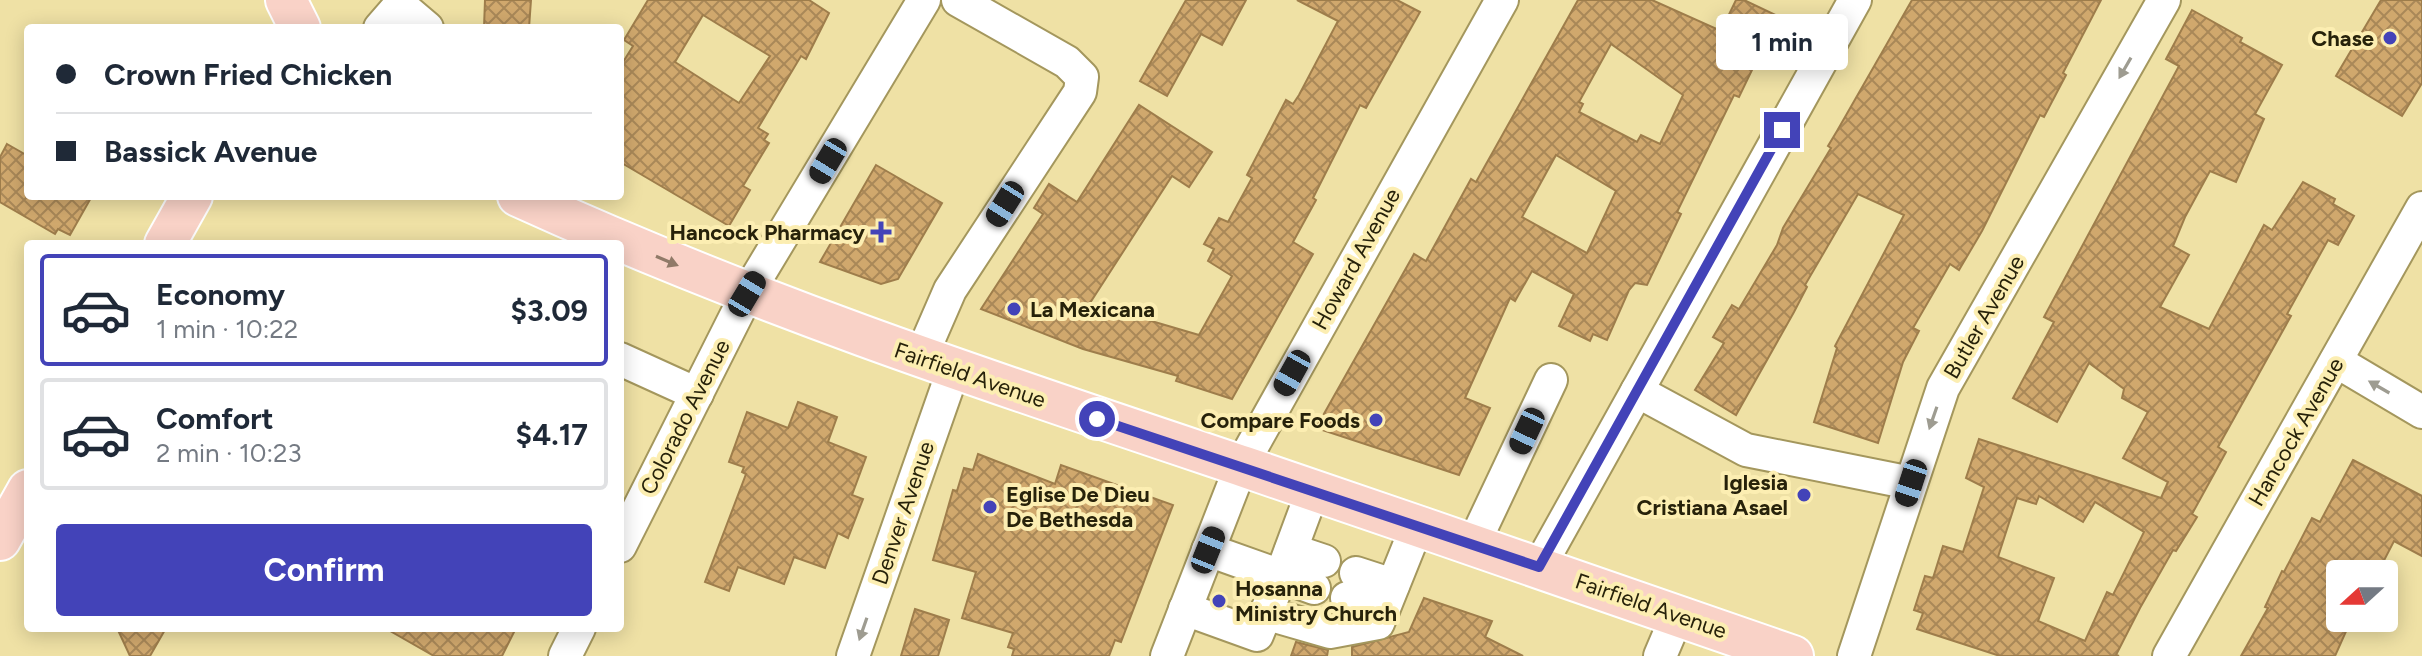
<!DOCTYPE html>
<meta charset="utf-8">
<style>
body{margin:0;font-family:Figtree,sans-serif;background:#f2f2f3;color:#1f2937;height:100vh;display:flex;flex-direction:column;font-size:30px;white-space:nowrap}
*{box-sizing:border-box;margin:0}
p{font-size:26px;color:#747a83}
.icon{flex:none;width:44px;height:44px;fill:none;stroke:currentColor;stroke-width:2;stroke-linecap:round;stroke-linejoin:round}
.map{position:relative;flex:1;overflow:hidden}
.panel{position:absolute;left:24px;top:240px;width:600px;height:392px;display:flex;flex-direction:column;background:#fff;border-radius:8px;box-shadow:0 4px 20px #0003}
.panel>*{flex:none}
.banner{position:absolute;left:24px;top:24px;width:600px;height:176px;border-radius:8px;box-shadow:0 4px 20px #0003;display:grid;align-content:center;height:176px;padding:0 32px;background:#fff}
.needle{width:52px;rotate:249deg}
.tools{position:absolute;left:2326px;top:560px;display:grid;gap:16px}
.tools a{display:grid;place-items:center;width:72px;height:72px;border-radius:8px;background:#fff;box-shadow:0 4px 20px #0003;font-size:40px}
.end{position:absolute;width:36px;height:36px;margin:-18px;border:10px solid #4343b8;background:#fff;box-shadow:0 0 0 4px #fff}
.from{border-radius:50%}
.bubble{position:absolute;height:56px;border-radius:8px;background:#fff;box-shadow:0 4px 20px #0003;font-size:26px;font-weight:700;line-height:56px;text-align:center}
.car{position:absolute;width:24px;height:48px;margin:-24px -12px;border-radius:10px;box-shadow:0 0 6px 2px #0007;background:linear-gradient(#222 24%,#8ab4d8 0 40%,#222 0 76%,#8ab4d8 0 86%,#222 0)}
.banner b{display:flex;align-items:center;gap:28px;height:76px;font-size:30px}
.banner b+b{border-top:2px solid #e0e1e3}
.banner i{width:20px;height:20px;background:#1f2937}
ul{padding:14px 0 0;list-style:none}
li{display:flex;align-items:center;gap:24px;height:112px;margin:0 16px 12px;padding:0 16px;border:4px solid #e0e1e3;border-radius:8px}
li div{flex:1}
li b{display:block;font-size:30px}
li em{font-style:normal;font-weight:700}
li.selected{border-color:#4343b8}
li>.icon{width:72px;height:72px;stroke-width:1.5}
.action{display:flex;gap:16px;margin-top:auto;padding:16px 32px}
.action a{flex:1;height:92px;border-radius:8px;background:#4343b8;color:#fff;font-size:32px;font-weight:700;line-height:92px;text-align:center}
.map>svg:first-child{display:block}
</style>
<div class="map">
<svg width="2422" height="656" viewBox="0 0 2422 656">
<defs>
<pattern id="building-cross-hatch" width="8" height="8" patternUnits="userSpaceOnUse" patternTransform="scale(2)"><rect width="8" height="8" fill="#d0a86d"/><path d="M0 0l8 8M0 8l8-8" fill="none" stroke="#a98858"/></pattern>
</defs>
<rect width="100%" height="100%" fill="#efe1a5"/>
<g fill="url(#building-cross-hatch)" stroke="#9e7d4b" stroke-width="2" fill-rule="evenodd">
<path d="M485,0H531L529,28H484Z"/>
<path d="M648,0H809L829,13L806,59L801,56L758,128L768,134L764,140L769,143L743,186L750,190L729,226L620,162V67L633,46L624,40ZM703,15L770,56L739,103L675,62Z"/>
<path d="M1186,0H1246L1222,45L1201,34L1167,96L1140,81Z"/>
<path d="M1297,0H1397L1420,12L1366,108L1360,105L1313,198L1316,200L1293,242L1313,254L1232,399L1176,381L1178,376L1083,349L981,309L1043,214L1034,208L1049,184L1077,202L1139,105L1212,152L1189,187L1172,176L1090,303L1199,335L1232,276L1208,261L1214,249L1204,244L1219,218L1228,222L1252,178L1247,175L1286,100L1293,104L1299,95L1338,21Z"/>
<path d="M1578,0H1652L1721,31L1736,0H1744L1784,19L1774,41L1769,39L1763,47L1739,97L1734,95L1677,212L1681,214L1647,285L1635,283L1629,290L1607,340L1593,334L1590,341L1559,326L1574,294L1532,271L1515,301L1510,298L1465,398L1490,408L1459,475L1316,428L1414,254L1426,261L1471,179L1476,182ZM1611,44L1683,95L1660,144L1641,135L1637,142L1579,112L1583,104L1579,102ZM1556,155L1616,191L1587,253L1522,217Z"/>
<path d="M1912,0H2101L2063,73L2066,75L2044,117L2040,115L1982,231L1959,270L1950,264L1913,328L1919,331L1903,362L1878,443L1814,422L1837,348L1835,346L1904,215L1858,194L1805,285L1807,287L1794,312L1736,415L1695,390L1724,343L1713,337L1732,305L1739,309L1777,245L1783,228L1831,148L1828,146L1837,131Z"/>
<path d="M2381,0H2422V83L2402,116L2336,76Z"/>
<path d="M2192,10L2242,38L2240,42L2282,65L2255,114L2264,119L2236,182L2210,171L2185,217L2173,246L2189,255L2160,307L2209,329L2264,225L2272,230L2303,182L2335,199L2333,204L2354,216L2338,245L2328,240L2287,314L2291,316L2218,447L2226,452L2192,514L2197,517L2176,551L2173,550L2140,608L2116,655L2119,656H2000L1917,629L1923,613L1914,610L1925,576L1933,578L1943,546L1963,552L1984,487L1966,478L1979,439L2161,498L2168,482L2123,458L2148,412L2122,398L2124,389L2089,363L2057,422L2013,398L2054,322L2044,317L2179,66L2166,59ZM2039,496L2083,522L2095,502L2144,532L2113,595L2107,592L2085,641L2038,621L2054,578L1998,557L2017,498L2036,504Z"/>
<path d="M7,144L28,156V196H92L70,235L58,229L55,234L0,202V157Z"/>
<path d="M876,165L942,203L898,279L881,284L820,262Z"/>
<path d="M798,402L837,417L828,442L866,457L852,495L863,499L848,538L838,533L825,568L794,557L784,584L738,567L729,591L705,582L746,474L742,472L744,467L729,462L747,412L788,428Z"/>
<path d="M978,454L1055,484L1061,465L1173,505L1121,642L1115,640L1109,656H1012L1014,649L1008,647L1013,633L962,618L976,572L933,560L953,490L957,491L964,468L973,470Z"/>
<path d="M2353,460L2422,496V556L2394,541L2377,574H2340V618H2352L2335,656H2241L2268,608L2265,607L2282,571L2284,572L2312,518L2320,522Z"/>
<path d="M1424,598L1492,621L1485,637L1523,656H1352V647L1409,632Z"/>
<path d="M915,609L949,620L938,656H901Z"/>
<path d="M117,628H166L150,656H130Z"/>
<path d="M385,628H516L502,656H434Z"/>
<path d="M1296,642L1328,650L1327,656H1291Z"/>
</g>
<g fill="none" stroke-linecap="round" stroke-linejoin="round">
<g stroke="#a4975d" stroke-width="36">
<g id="minor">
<path d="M380,28L400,5L427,28"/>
<path d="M620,359L697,394"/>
<path d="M920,359L950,290L1080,92L1082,77L1067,62L958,0"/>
<path d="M2336,361L2422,412"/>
<path d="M1637,391L1746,450L1911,483"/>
<path d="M1313,490L1281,576L1314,588"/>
<path d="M1473,545L1551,380"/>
<path d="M620,546L747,294L924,0"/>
<path d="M1291,550L1324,561"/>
<path d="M1539,567L1855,0"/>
<path d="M1356,573L1393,585"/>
<path d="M1347,598L1382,610"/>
<path d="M1185,609L1257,635L1281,576L1208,550"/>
<path d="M1265,613L1330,632L1378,623L1417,526"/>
<path d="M565,656L579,628"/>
<path d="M853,656L953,371"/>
<path d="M1167,656L1241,466L1502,0"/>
<path d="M1660,656L1677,616"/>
<path d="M1854,656L1943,388L2164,0"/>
<path d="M2169,656L2422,208"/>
</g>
</g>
<g stroke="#fff" stroke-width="44">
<g id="major">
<path d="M286,0L300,28"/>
<path d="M518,196C757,305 997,384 1245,467C1428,529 1610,593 1793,656"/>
<path d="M165,244L192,196"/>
<path d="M0,540L28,490"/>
</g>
</g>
<use href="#minor" stroke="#fff" stroke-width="32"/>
<use href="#major" stroke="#f9d2c7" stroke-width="40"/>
</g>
<defs><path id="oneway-solid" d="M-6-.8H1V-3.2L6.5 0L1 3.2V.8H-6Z" transform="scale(2)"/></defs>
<g fill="#9e9c91">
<use href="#oneway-solid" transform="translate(2125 68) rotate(120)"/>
<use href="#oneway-solid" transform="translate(2379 387) rotate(-150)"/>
<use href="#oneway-solid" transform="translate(1933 418) rotate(109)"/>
<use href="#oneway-solid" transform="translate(863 629) rotate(109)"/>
</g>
<use fill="#907a68" href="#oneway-solid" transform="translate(667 261) rotate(23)"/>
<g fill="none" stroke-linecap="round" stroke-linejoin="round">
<path stroke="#4343b8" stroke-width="10" d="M1097,419L1539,567L1782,130"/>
</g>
<g fill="#4343b8" stroke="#fceeb2" stroke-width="3">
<circle cx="2390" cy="38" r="8"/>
<path d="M877 220h8v8h8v8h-8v8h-8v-8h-8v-8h8z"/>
<circle cx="1014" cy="309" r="8"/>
<circle cx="1376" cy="420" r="8"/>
<circle cx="1804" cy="495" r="8"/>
<circle cx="990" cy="507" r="8"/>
<circle cx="1219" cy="601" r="8"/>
</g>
<g text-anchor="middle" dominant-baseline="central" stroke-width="8" stroke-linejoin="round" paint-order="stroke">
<g font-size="22" font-weight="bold" fill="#27220a" stroke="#fceeb2" text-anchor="end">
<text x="2374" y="38">Chase</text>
<text x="865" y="232">Hancock Pharmacy</text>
<text x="1030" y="309" text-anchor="start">La Mexicana</text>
<text x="1360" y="420">Compare Foods</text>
<text x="1788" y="482">Iglesia<tspan x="1788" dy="25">Cristiana Asael</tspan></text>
<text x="1006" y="494" text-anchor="start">Eglise De Dieu<tspan x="1006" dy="25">De Bethesda</tspan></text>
<text x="1235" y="588" text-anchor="start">Hosanna<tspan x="1235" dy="25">Ministry Church</tspan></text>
</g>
<g font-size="22" fill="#27220a" stroke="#fceeb2">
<text transform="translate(1356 259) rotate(-61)">Howard Avenue</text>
<text transform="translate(1984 317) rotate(-60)">Butler Avenue</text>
<text transform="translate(970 375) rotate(19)">Fairfield Avenue</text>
<text transform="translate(685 417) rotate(-63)">Colorado Avenue</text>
<text transform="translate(2296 432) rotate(-60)">Hancock Avenue</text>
<text transform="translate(903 513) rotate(-71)">Denver Avenue</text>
<text transform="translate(1651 606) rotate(19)">Fairfield Avenue</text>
</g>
</g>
</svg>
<div class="tools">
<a><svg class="needle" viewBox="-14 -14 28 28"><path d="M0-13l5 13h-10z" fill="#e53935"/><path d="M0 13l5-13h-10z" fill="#747a83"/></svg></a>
</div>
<i class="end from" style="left:1097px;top:419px"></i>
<i class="end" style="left:1782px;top:130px"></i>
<div class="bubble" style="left:1716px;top:14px;width:132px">1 min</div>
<i class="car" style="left:828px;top:161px;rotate:211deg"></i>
<i class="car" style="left:1005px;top:204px;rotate:212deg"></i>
<i class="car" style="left:747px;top:294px;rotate:31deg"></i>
<i class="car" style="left:1292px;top:373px;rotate:209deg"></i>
<i class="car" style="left:1527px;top:431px;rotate:205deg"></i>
<i class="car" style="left:1911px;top:483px;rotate:198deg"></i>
<i class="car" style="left:1208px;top:550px;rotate:22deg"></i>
<div class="banner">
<b><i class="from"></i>Crown Fried Chicken</b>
<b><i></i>Bassick Avenue</b>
</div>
<section class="panel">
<ul>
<li class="selected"><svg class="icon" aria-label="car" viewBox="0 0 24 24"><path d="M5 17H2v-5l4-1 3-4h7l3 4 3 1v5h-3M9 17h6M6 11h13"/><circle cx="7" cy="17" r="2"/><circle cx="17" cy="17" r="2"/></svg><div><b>Economy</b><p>1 min · 10:22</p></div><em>$3.09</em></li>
<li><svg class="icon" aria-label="car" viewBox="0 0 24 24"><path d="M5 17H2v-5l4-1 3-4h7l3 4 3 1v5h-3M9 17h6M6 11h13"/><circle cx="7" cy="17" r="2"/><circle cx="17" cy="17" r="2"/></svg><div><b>Comfort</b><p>2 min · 10:23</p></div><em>$4.17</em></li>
</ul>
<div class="action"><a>Confirm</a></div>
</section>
</div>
